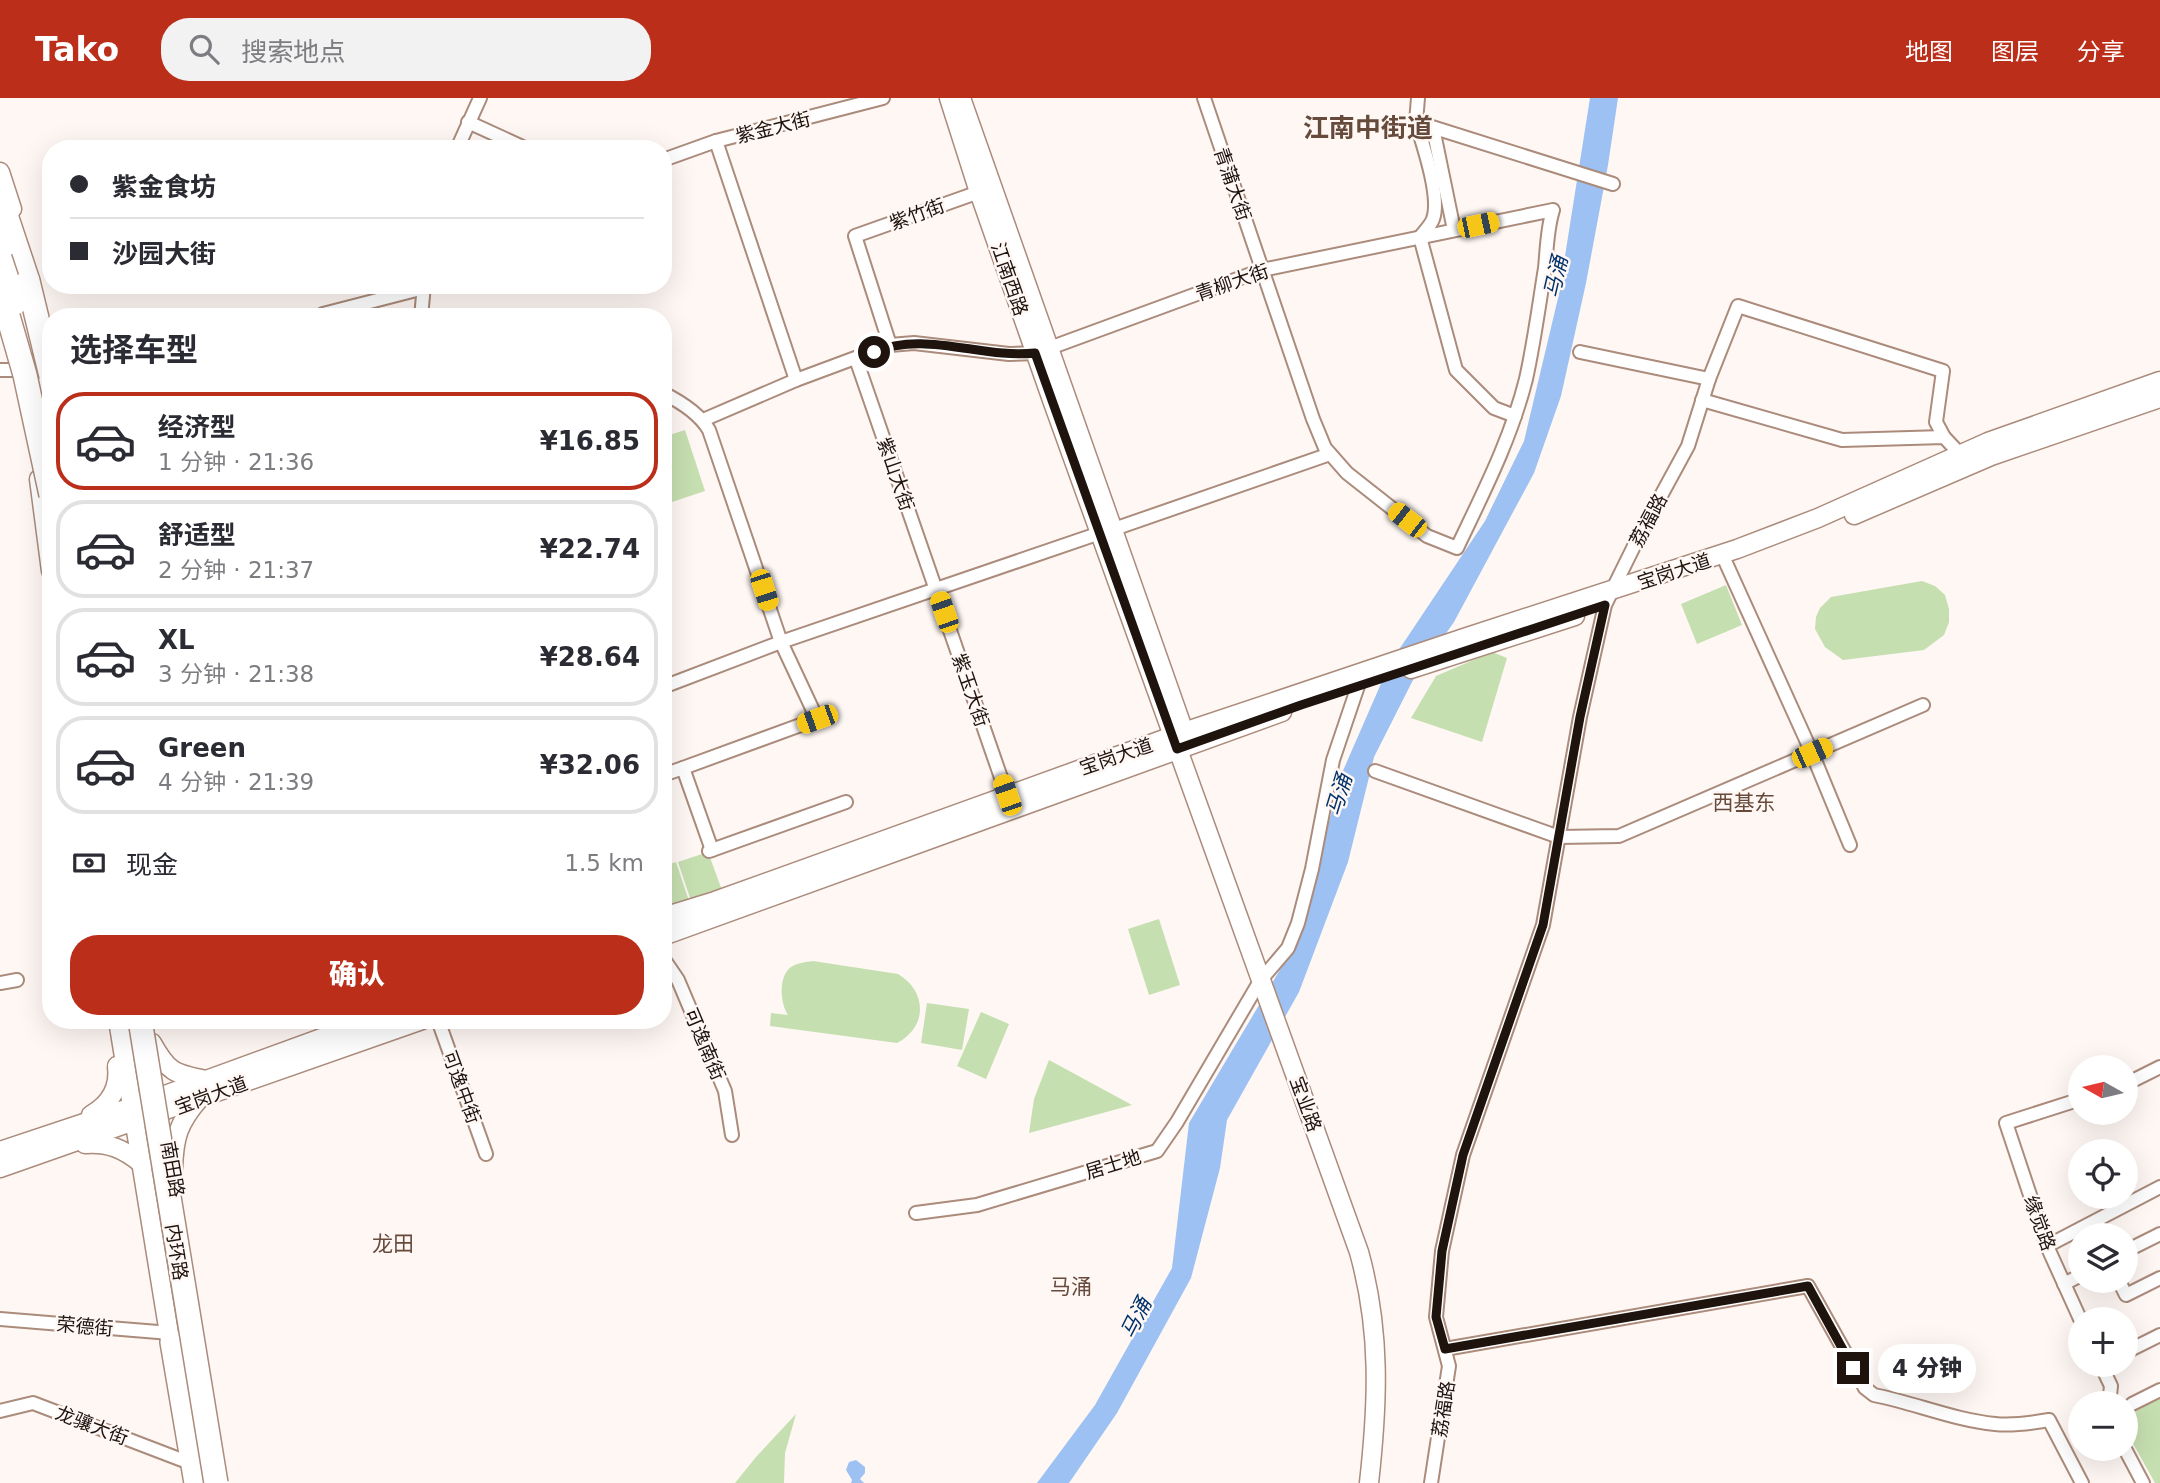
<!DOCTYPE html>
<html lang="zh">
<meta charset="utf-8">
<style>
body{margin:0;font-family:"DejaVu Sans","Noto Sans SC",sans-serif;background:#f2f2f3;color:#2b2b33;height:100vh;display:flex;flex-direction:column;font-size:26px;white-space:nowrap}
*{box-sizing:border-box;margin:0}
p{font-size:23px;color:#7c7c81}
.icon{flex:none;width:38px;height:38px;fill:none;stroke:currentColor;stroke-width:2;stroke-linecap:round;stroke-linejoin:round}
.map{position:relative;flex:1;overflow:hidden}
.side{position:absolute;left:42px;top:210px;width:630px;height:721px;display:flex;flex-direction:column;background:#fff;border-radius:28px;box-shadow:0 7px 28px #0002}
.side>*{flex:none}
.top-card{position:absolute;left:42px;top:42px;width:630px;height:154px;border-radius:28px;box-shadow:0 7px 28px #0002;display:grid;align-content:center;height:154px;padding:0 28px;background:#fff}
.needle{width:46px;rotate:278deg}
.fabs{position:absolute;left:2068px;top:957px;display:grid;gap:14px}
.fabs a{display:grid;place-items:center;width:70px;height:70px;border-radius:50%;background:#fff;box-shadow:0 7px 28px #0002;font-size:35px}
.end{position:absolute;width:32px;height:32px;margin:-16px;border:9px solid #1f130d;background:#fff;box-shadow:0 0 0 4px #fff}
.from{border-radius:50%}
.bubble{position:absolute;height:49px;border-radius:24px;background:#fff;box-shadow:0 7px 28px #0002;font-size:23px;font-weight:800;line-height:49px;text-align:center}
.car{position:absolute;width:21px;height:42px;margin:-21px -10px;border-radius:9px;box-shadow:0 0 5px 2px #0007;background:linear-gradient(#f5c518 24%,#345 0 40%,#f5c518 0 76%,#345 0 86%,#f5c518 0)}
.top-card b{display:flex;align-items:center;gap:24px;height:66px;font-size:26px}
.top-card b+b{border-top:2px solid #e1e1e2}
.top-card i{width:18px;height:18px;background:#2b2b33}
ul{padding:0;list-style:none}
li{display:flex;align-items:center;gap:21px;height:98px;margin:0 14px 10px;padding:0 14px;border:4px solid #e1e1e2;border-radius:28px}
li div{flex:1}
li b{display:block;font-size:26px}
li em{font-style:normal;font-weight:800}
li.on{border-color:#bb2e1a}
li>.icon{width:63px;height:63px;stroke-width:1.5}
h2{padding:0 28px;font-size:32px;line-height:84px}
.pay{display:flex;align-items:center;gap:18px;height:77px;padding:0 28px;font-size:26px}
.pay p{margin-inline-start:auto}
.primary-button{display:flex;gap:14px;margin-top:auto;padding:14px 28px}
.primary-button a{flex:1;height:80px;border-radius:28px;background:#bb2e1a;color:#fff;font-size:28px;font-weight:800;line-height:80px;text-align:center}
header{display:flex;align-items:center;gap:42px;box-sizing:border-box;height:98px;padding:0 35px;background:#bb2e1a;color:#fff}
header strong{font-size:33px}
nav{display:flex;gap:38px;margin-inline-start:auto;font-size:24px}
.search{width:490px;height:63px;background:#f2f2f3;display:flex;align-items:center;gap:18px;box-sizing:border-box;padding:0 24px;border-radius:28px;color:#7c7c81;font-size:26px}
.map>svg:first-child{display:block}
</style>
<header>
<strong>Tako</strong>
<div class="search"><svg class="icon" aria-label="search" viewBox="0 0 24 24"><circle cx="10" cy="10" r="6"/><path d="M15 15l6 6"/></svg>搜索地点</div>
<nav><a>地图</a><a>图层</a><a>分享</a></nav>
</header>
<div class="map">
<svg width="2160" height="1385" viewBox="0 0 2160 1385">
<rect width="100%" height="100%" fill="#fef7f4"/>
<g fill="#c6dfb0">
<path d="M685,332L705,393L663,407V339Z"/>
<path d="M1922,483L1935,488L1945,497L1949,511V524L1944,537L1924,552L1843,562L1825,549L1815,531L1816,519L1820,510L1831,499Z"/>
<path d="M1726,487L1742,527L1697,546L1681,506Z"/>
<path d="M1492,554L1507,560L1482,644L1411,620L1436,578Z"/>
<path d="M708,754L723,795L692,806L678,764Z"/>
<path d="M676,764L690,806L663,815V768Z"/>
<path d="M1159,821L1180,887L1149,897L1128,831Z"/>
<path d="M813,863L898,876C927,893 928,929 897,945L770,928L771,915L788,917C780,905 778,879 791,869C797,865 806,864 813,863Z"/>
<path d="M927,905L969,911L962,952L921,945Z"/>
<path d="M981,914L1009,926L986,981L957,968Z"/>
<path d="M1049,962L1132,1007L1029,1035L1034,1001Z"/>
<path d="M2160,1300V1385H2155L2126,1333V1318Z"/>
<path d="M796,1316L785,1355L784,1385H735L756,1359Z"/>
</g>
<g fill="#9dc1f2">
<path d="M1590,0H1618L1608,67L1586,185L1561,298L1534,375L1454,524L1413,582L1374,659L1348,764L1299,894L1227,1022L1220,1070L1191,1180L1117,1315L1069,1385H1037L1095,1307L1172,1170L1189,1025L1297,843L1342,675L1390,565L1485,423L1524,343L1559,196Z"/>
<path d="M856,1362L865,1369V1375L860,1381L864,1385H851L852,1382L846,1372L849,1364Z"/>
</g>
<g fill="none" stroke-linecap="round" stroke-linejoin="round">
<g stroke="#ab8b7b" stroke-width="16">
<g id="street">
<path d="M1418,0L1416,24L1613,86"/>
<path d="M468,24L527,51"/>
<path d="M1416,24C1423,47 1441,99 1433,121C1431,127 1424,134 1420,139"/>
<path d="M1433,30L1454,132"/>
<path d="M716,43L796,282"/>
<path d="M457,51L480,0"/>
<path d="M663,62L716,43L883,0"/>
<path d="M1420,139L1456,272L1494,310L1515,318"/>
<path d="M320,219L323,216L424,190"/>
<path d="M421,219L424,187"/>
<path d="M890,247L855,138L979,94"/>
<path d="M856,261L1007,697"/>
<path d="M0,272H17"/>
<path d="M1709,281L1738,208L1943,273L1936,324L1944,339"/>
<path d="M663,295C681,304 699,315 709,332L781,544L817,621L683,670"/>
<path d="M1702,302L1842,342L1944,339L1960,356"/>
<path d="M703,322L796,282L890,247L914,245L1009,256L1036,255L1262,172L1553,112C1547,131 1547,150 1545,170C1539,207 1534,245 1526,281C1511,341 1483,395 1457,450L1427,438L1347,375L1325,350L1313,321L1204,0"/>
<path d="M1114,431L1330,356"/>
<path d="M1726,465L1812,655L1850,747"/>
<path d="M663,589L781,544L1100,435"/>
<path d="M1375,673L1559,739L1619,738L1923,607"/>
<path d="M663,677L683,670L712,752"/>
<path d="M709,753L846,704"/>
<path d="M663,860L678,882L725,993L732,1037"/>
<path d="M0,885L17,882"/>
<path d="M438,922L486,1056"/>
<path d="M2126,986L2160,969"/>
<path d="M2081,1001L2006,1025L2047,1148L2081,1223"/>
<path d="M916,1115L977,1107L1157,1053L1177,1024L1260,883L1288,850L1298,825L1312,771L1333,662L1358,588"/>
<path d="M2047,1148L2160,1089"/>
<path d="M2126,1153L2160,1136"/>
<path d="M2119,1183L2126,1197L2160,1180"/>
<path d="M2064,1186L2081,1177"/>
<path d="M0,1221L170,1235"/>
<path d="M1445,1251L1808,1188L1865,1290L1874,1297C1915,1305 1954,1322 1995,1326C2013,1328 2032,1325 2049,1322L2082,1385"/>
<path d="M2126,1254L2160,1237"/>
<path d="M2101,1267L2111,1288L2109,1306"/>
<path d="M2132,1306L2160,1292"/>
<path d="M0,1313L33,1305L182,1362"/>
<path d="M2125,1351L2143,1385"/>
<path d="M1431,1385L1449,1268L1436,1219L1442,1153L1463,1057L1543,827L1580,619L1605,507L1638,440L1688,348L1709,281L1580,254"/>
</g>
</g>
<g stroke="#ab8b7b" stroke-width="21">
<g id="secondary">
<path d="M949,0L979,94L1052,302L1359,1154C1381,1233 1378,1304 1369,1385"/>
<path d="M961,0L1188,645"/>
<path d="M0,74L12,111"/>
<path d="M39,381L51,473"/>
<path d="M1854,417L1991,358L2160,300"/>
<path d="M1411,571L1575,518"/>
<path d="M663,819L715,803L1184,634L1464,540L1737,451L1818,420L1988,344L2160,283"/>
<path d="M663,838L1282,614"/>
<path d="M118,922L172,1254"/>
<path d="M152,945C168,974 174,976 206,982"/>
<path d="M91,1017C110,1006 120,990 117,968"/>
<path d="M85,1046C108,1044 124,1051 142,1066"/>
<path d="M0,1053L132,1009L371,922"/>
<path d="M0,1070L422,922"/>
<path d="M173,1071C174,1040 178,1025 199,1001"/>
</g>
</g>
<g stroke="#ab8b7b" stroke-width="23">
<g id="primary">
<path d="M0,136L13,175"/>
<path d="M39,264L51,317"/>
<path d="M122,922L136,952"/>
</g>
</g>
<g stroke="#ab8b7b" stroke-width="26">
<g id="highway">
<path d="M0,99L28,183"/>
<path d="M172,1244L196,1385"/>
</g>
</g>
<use href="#street" stroke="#fff" stroke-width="12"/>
<use href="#secondary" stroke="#fff" stroke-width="18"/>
<use href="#primary" stroke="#fff" stroke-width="19"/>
<use href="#highway" stroke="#fff" stroke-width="23"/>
<g stroke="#ab8b7b" stroke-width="26" stroke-linecap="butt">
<g id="highway-bridge">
<path d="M0,160L15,205"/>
<path d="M28,183L51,278"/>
<path d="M0,190L25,277L51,397"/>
<path d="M140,922L216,1385"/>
</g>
</g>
<use href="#highway-bridge" stroke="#fff" stroke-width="23"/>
</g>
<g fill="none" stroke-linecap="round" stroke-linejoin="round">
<path stroke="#1f130d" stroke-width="9" d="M874,254C925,232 982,261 1035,255L1177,651L1301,607L1605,507L1580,619L1543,827L1463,1057L1442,1153L1436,1219L1445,1251L1808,1188L1853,1270"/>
</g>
<g text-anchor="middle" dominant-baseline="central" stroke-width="5" stroke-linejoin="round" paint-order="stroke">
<g font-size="19" fill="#1f130d" stroke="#fef7f4">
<text transform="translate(773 29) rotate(-14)">紫金大街</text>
<text transform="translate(1233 86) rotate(71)">青蒲大街</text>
<text transform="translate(917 116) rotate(-20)">紫竹街</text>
<text transform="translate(1010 181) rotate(71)">江南西路</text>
<text transform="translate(1232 184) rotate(-19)">青柳大街</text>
<text transform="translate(896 376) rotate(71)">紫山大街</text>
<text transform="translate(1648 422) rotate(-62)">荔福路</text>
<text transform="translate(1674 473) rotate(-18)">宝岗大道</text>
<text transform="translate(971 592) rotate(71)">紫玉大街</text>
<text transform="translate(1116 658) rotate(-19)">宝岗大道</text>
<text transform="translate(705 946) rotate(67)">可逸南街</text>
<text transform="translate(462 989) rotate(70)">可逸中街</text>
<text transform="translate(211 997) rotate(-20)">宝岗大道</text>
<text transform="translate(1306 1006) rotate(70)">宝业路</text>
<text transform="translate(1113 1066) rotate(-17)">居士地</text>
<text transform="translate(173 1071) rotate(80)">南田路</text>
<text transform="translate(2040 1125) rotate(70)">缘觉路</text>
<text transform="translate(177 1154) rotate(81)">内环路</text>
<text transform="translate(85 1228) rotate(5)">荣德街</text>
<text transform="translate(1443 1311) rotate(-81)">荔福路</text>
<text transform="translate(92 1327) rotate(21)">龙骧大街</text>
</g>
<g font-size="21" font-style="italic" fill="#03336c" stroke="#fef7f4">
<text transform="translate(1556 179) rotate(-77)">马涌</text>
<text transform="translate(1339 697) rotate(-73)">马涌</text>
<text transform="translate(1136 1220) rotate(-63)">马涌</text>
</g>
<g font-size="21" fill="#664a3b" stroke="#fef7f4">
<text x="1744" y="705">西基东</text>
<text x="393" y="1146">龙田</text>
<text x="1071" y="1189">马涌</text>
</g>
<g font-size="26" font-weight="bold" fill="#664a3b" stroke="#fef7f4">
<text x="1368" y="30">江南中街道</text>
</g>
</g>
</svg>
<div class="fabs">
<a><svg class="needle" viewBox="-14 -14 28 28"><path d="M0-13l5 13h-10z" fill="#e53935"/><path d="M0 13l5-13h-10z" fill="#7c7c81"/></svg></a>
<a><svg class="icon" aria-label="locate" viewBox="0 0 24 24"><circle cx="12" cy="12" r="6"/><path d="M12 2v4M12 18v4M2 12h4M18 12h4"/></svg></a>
<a><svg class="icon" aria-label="layers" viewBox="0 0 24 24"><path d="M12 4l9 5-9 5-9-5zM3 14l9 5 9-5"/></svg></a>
<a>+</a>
<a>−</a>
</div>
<i class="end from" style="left:874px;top:254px"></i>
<i class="end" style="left:1853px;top:1270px"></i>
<div class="bubble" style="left:1878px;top:1246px;width:98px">4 分钟</div>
<i class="car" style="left:1478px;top:127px;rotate:78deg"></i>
<i class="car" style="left:1407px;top:422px;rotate:308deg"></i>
<i class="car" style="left:764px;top:492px;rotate:162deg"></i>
<i class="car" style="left:944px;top:514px;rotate:341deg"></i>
<i class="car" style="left:817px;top:621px;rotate:250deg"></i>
<i class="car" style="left:1812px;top:655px;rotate:66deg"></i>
<i class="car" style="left:1007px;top:697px;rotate:341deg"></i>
<div class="top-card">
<b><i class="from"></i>紫金食坊</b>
<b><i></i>沙园大街</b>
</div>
<section class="side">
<h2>选择车型</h2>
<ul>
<li class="on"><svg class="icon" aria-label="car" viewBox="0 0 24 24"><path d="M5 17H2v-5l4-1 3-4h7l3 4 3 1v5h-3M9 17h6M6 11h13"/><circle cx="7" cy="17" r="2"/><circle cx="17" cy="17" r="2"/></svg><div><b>经济型</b><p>1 分钟 · 21:36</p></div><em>¥16.85</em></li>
<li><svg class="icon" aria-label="car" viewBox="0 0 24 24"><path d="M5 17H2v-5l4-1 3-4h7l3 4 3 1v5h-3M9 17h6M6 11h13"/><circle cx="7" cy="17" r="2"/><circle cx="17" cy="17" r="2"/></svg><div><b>舒适型</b><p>2 分钟 · 21:37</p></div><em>¥22.74</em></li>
<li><svg class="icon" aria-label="car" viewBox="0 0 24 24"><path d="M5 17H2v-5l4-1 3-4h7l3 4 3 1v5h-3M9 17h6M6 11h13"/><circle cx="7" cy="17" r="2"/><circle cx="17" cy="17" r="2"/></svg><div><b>XL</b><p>3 分钟 · 21:38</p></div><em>¥28.64</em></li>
<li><svg class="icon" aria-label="car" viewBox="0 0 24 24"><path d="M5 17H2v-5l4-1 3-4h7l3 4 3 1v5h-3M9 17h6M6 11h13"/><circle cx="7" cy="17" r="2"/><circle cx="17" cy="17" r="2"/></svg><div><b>Green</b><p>4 分钟 · 21:39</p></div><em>¥32.06</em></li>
</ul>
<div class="pay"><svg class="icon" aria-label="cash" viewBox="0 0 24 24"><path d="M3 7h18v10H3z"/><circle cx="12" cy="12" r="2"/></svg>现金<p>1.5 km</p></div>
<div class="primary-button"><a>确认</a></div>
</section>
</div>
